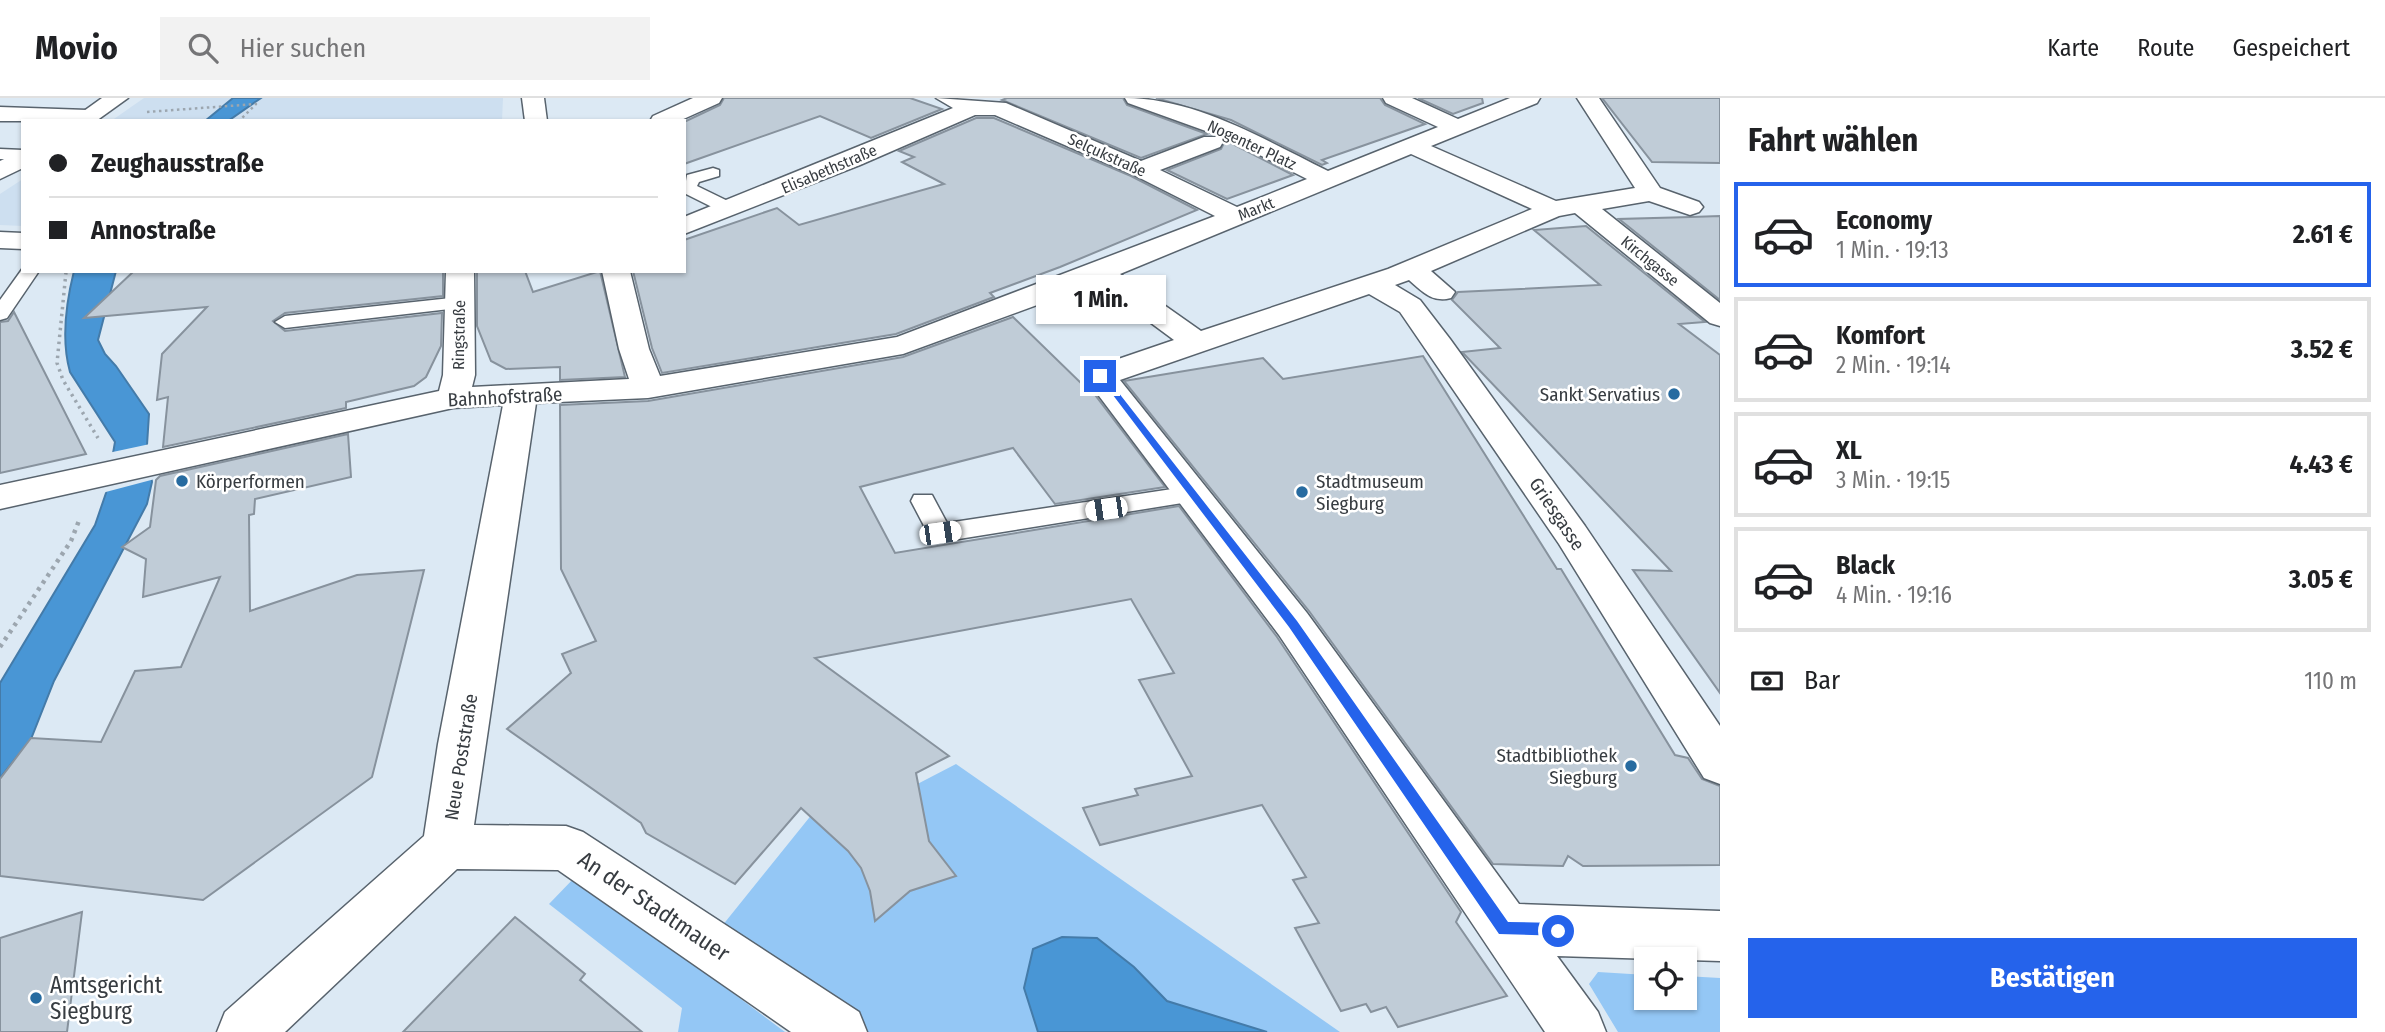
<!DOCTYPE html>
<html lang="de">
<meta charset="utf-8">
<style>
body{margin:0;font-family:"Fira Sans Condensed",sans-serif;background:#f2f2f2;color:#202124;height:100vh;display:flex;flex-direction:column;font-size:26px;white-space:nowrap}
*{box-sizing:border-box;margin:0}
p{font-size:23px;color:#757577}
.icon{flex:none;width:38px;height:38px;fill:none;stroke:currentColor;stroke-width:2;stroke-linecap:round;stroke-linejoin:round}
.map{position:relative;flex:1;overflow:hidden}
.drawer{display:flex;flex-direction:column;background:#fff;width:665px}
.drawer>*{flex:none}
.top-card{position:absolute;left:21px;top:21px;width:665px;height:154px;border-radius:0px;box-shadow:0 2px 5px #0004;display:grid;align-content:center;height:154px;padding:0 28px;background:#fff}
.controls{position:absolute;left:1634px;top:849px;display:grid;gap:14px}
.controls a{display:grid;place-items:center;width:63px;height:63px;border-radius:0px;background:#fff;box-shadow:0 2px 5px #0004;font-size:35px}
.end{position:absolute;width:32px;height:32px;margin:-16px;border:9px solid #2563eb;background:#fff;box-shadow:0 0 0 4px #fff}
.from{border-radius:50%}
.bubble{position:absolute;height:49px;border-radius:0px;background:#fff;box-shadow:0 2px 5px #0004;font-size:23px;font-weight:700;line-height:49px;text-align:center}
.car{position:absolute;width:21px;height:42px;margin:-21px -10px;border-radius:9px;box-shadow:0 0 5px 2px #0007;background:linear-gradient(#fff 24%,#345 0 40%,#fff 0 76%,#345 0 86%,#fff 0)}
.top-card b{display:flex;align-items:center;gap:24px;height:66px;font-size:26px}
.top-card b+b{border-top:2px solid #e0e0e0}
.top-card i{width:18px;height:18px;background:#202124}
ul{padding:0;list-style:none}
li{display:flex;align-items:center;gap:21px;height:105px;margin:0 14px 10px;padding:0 14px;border:4px solid #e0e0e0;border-radius:0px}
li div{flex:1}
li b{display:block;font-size:26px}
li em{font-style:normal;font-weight:700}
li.current{border-color:#2563eb}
li>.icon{width:63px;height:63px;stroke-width:1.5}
h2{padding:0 28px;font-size:32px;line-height:84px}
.pay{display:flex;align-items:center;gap:18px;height:77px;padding:0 28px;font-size:26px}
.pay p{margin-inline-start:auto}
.button{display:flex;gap:14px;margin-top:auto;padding:14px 28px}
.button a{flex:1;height:80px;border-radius:0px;background:#2563eb;color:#fff;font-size:28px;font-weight:700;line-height:80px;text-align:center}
header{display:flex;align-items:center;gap:42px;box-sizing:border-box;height:98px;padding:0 35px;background:#fff;border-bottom:2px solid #e0e0e0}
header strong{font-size:33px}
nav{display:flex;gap:38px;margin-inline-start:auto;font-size:24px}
.search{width:490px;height:63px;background:#f2f2f2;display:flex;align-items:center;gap:18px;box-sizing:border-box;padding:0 24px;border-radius:0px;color:#757577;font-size:26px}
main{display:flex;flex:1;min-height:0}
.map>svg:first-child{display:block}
</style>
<header>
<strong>Movio</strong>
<div class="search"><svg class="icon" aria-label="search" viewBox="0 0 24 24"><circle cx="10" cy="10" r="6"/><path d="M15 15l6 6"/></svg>Hier suchen</div>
<nav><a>Karte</a><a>Route</a><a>Gespeichert</a></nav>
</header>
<main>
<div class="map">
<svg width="1720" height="934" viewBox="0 0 1720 934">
<rect width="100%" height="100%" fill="#dce9f4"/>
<g fill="#cddff0">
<path d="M144,0H503L502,23H111Z"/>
<path d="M23,81V128L0,127V96Z"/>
</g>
<g fill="#94c7f5">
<path d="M956,666L1340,934H866L722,828L817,710L875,708Z"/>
<path d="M576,778L785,934H678L682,910L549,806Z"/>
<path d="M1598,874L1647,877V900H1685V878L1720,880V934H1618L1589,886Z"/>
</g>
<g fill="#4996d5" stroke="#447ba9" stroke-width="2">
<path d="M233,0H261L228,23H205Z"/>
<path d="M74,173H116L98,242L105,256L116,268L149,316L147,347L152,384L147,406L54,583L31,641L0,680V585L95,427L106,395L115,344L70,274C61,242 66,205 74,173Z"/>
<path d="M1062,839L1097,840L1134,869L1167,903L1267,934H1038L1024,890L1033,851Z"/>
</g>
<path fill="#dce9f4" d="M150,346L155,381L102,395L108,355Z"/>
<g fill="#c0ccd7" stroke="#87929d" stroke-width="2">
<path d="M724,0H910L942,11L871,40L820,18L684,66V24L720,7Z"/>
<path d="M1007,0H1123L1127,7L1207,36L1141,60L1002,2Z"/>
<path d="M1156,0H1380L1385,7L1425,26L1322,62L1327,65L1322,67L1231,22Z"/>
<path d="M1418,0H1482L1483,5L1453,16Z"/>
<path d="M1602,0H1720V65L1652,64Z"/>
<path d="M976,20H994L1131,78L1197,112L1060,169L990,195L994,199L896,236L662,275L652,250L633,173H684V142L777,110L799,127L944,86L902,64L914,59L899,53Z"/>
<path d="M1225,43H1227L1293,77L1227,101L1167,72L1221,51Z"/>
<path d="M1720,118V202L1619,121L1691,119Z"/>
<path d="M1586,128L1705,224L1679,226L1720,257V595L1633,472L1671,473L1462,254L1500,250L1452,202L1458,194L1600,187L1534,132Z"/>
<path d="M134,173H443V198L285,215L273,223L285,233L442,215L441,248L426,279L414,288L346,304V310L163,349L168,299L157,302L162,256L207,209L84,220Z"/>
<path d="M477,173H525L533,194L600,173L625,279L560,282V269L506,271L491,263L477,228Z"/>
<path d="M14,214L86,356L0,375V224L8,223Z"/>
<path d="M1013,219L1085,289H1089L1165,389L1055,406L1013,350L860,389L895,455L1179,408L1277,539L1461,814L1456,824L1507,898L1398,929L1386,909L1371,914L1366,906L1341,913L1295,830L1319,825L1293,782L1306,779L1262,707L1100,747L1083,710L1138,697L1135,691L1192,678L1139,582L1174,575L1131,501L815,560L949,658L916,675L929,743L956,778L910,793L875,823L870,793L861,770L848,753L801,710L735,786L646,735L641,725L507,631L571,575L562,556L596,543L561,471L560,307L648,303L903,259Z"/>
<path d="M1423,258L1557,471H1561L1675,657L1688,660L1702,681L1720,688V767L1583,768L1568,758L1563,768L1493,766L1309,513L1124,283L1263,260L1283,281Z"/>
<path d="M348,336L351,379L255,401L254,416L249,417L250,513L357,477L424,472L372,679L203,802L0,778V681L31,640L101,644L135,573L181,569L220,479L143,499L146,461L122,449L150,429L156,382L160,378Z"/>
<path d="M82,814L67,934H0V840Z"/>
<path d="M515,819L585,876L580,882L642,934H403Z"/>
</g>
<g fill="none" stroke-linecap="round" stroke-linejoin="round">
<g stroke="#58636d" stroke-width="3">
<g id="lane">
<path d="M0,51L23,52V62L0,61Z"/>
<path d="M713,70L719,72V78L699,84L697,88L736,107L739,111L736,115H724L684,95L687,77Z"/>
<path d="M23,170V173H39L7,220L0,222V202Z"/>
<path d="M460,199L467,201L470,205L467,209L285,230L275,224L285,218Z"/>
<path d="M1192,388L1201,390L1204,396L1201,402L940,444L931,441L911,403L914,397H932L947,425Z"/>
</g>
</g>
<g stroke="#58636d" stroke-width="3">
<g id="street">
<path d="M522,0H544L547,23H525Z"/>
<path d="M693,0H722L719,5L679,23H650L653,18Z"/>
<path d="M936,0L1006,5L1141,63L1204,39H1220L1223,44L1220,49L1160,72L1237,109L1307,81L1228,41L1128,5L1125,0C1196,0 1265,42 1328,73L1438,29L1386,5L1383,0H1412L1458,21L1510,0H1540L1537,5L1431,48L1556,103L1635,90L1577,0H1599L1660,90L1699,104L1703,109L1699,114L1690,117L1649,103L1602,111L1720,205V228L1710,225L1575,115L1559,118L1431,173L1455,194L1451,200C1432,205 1423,194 1409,182L1395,187L1420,202L1450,241L1585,428L1720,628V686L1704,680L1559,446L1400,214L1369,196L1120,282L1307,515L1519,806L1720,813V863L1557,858L1598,914L1606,934H1545L1279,537L1084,278L1089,271L1174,242L1097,185L903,256L648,300L536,305L474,727L566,728L583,734L859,914L867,934H791L558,772L457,771L285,934H217L225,914L424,738L438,646L503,307L453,310L0,411V387L439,293L443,277L446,173H474L475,277L472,289L629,281L619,251L602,173H630L649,251L660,278L897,239L1215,118L1132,76L995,17H975L860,67L684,136V119L953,10ZM1411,56L1532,111L1388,171L1201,233L1120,176Z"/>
<path d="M0,9L87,12L98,19L95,23H0Z"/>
<path d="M0,134L23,135V151L0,150Z"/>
</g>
</g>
<g stroke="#58636d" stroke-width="3">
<g id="secondary">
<path d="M102,0H128L96,23H70Z"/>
<path d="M23,52V70L0,81V63Z"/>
</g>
</g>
<path stroke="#9ca6af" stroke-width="2.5" stroke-dasharray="2.5 3.5" stroke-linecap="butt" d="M147,14L256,6L239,23"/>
<path stroke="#9ca6af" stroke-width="3.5" stroke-dasharray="2.5 4.5" stroke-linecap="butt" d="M66,174L57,265L63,282L98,340"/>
<path stroke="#9ca6af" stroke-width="4.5" stroke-dasharray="3.5 5" stroke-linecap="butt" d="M0,549L71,443L80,420"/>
<use href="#lane" fill="#fff" fill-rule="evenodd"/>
<use href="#street" fill="#fff" fill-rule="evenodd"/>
<use href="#secondary" fill="#fff" fill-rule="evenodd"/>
</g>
<path fill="#2563eb" d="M1097,276H1104L1297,523L1508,824L1558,825L1563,828V838L1499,836L1289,529Z"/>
<g fill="#276ba0" stroke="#fff" stroke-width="2.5">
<circle cx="1674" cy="296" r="7"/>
<circle cx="182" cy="383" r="7"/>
<circle cx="1302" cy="394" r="7"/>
<circle cx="1631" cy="668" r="7"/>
<circle cx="36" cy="900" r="7"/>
</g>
<g text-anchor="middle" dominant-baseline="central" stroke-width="5" stroke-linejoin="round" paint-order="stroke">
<g font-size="16" fill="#373c41" stroke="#fff">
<text transform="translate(1252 47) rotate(25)">Nogenter Platz</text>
<text transform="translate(1107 57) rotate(24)">Selçukstraße</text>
<text transform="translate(829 71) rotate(-23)">Elisabethstraße</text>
<text transform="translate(1256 111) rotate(-22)">Markt</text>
<text transform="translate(1650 163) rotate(39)">Kirchgasse</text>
<text transform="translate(459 237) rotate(-89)">Ringstraße</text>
</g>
<g font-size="19" fill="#373c41" stroke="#fff" text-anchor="end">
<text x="1660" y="296">Sankt Servatius</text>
<text x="196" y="383" text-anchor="start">Körperformen</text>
<text x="1316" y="383" text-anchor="start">Stadtmuseum<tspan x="1316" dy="22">Siegburg</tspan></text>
<text x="1617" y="657">Stadtbibliothek<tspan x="1617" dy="22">Siegburg</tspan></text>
</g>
<g font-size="19" fill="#373c41" stroke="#fff">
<text transform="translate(505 299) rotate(-3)">Bahnhofstraße</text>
<text transform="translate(1557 416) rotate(56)">Griesgasse</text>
<text transform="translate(461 659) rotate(-81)">Neue Poststraße</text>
</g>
<g font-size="23" fill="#373c41" stroke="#fff">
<text transform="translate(654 808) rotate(34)">An der Stadtmauer</text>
</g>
<g font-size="23" fill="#373c41" stroke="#fff" text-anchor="start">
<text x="50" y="887">Amtsgericht<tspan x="50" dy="26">Siegburg</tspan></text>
</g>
</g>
</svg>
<div class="controls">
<a><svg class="icon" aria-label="locate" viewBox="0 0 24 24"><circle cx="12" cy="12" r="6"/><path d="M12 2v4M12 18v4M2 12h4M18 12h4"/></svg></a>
</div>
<i class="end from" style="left:1558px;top:833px"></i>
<i class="end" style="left:1100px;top:278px"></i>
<div class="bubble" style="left:1036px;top:177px;width:130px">1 Min.</div>
<i class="car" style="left:1106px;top:411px;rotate:262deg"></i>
<i class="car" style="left:940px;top:435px;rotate:82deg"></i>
<div class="top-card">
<b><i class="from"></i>Zeughausstraße</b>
<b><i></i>Annostraße</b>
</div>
</div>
<section class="drawer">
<h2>Fahrt wählen</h2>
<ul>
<li class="current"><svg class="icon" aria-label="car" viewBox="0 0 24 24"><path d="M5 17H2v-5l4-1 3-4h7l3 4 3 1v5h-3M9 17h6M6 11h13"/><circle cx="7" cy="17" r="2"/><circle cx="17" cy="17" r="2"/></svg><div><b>Economy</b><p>1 Min. · 19:13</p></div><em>2.61 €</em></li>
<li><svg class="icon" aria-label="car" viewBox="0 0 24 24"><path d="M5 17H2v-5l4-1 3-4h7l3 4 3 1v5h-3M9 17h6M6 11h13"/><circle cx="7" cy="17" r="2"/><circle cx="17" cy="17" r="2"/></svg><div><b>Komfort</b><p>2 Min. · 19:14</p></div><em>3.52 €</em></li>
<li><svg class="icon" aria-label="car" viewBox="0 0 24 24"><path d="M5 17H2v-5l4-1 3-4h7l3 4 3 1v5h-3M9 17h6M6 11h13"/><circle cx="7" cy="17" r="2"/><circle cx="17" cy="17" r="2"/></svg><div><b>XL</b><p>3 Min. · 19:15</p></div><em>4.43 €</em></li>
<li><svg class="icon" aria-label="car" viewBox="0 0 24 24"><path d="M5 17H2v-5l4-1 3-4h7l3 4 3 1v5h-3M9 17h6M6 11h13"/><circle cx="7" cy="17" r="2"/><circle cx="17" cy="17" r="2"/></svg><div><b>Black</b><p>4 Min. · 19:16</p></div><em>3.05 €</em></li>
</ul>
<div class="pay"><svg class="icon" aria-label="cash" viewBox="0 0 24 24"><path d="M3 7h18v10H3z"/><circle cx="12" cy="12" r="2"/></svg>Bar<p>110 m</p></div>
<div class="button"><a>Bestätigen</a></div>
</section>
</main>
